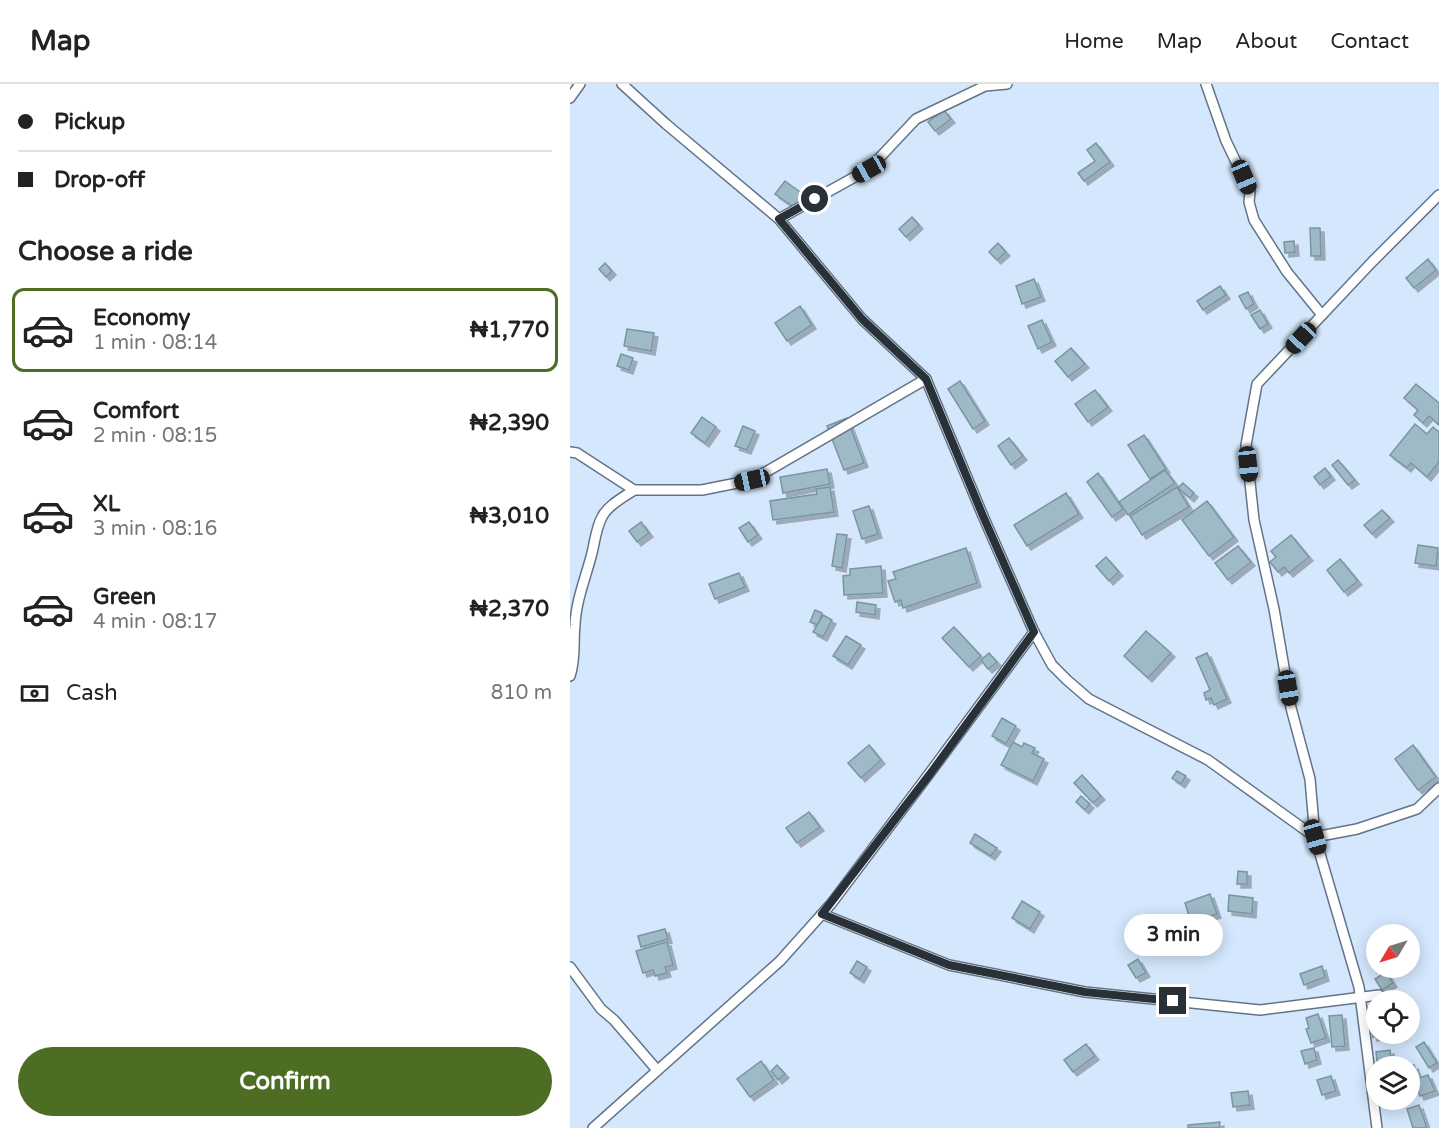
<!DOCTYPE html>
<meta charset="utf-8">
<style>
body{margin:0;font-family:"Varela Round",sans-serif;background:#f6f6f6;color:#222;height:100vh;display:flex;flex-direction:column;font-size:22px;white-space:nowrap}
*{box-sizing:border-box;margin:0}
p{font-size:20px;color:#767676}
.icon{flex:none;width:33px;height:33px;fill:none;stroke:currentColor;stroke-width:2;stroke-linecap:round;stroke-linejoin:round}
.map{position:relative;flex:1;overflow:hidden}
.drawer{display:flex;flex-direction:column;background:#fff;width:570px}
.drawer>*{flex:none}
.banner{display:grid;align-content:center;height:132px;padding:0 18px;background:#fff}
.needle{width:39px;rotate:232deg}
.controls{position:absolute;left:796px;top:840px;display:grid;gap:12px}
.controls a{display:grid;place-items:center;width:54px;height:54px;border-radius:50%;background:#fff;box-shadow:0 3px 15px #0003;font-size:30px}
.end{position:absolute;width:27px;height:27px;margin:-14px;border:8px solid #293138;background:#fff;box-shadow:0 0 0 3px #fff}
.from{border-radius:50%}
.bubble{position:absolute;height:42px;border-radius:21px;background:#fff;box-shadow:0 3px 15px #0003;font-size:20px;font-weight:800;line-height:42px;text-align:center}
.car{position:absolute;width:18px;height:36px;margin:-18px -9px;border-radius:8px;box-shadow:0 0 4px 2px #0007;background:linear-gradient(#222 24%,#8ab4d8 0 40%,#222 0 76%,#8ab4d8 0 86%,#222 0)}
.banner b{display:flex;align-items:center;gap:21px;height:57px;font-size:22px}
.banner b+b{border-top:2px solid #e0e0e0}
.banner i{width:15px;height:15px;background:#222}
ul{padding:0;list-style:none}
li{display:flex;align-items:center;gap:18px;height:84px;margin:0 12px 9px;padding:0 6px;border:3px solid transparent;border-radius:12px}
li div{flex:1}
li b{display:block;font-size:22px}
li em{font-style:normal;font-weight:800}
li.active{border-color:#4d6d23}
li>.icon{width:54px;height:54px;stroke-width:1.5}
h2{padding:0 18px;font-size:27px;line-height:72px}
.pay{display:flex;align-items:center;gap:15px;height:66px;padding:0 18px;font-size:22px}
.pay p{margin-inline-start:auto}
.action{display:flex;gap:12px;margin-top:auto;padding:12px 18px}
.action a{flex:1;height:69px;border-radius:36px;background:#4d6d23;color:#fff;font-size:24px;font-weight:800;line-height:69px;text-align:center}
header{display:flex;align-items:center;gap:36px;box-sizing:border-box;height:84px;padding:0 30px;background:#fff;border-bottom:2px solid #e0e0e0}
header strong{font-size:28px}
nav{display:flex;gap:33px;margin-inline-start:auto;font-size:21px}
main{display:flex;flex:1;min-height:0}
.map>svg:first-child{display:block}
</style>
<header>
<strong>Map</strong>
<nav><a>Home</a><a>Map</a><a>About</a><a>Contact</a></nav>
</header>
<main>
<section class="drawer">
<div class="banner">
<b><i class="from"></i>Pickup</b>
<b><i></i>Drop-off</b>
</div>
<h2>Choose a ride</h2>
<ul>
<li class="active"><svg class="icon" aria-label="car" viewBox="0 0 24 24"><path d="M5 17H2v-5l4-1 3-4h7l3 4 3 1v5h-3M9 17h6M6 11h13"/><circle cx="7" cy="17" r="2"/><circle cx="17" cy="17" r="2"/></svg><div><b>Economy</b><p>1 min · 08:14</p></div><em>₦1,770</em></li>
<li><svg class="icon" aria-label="car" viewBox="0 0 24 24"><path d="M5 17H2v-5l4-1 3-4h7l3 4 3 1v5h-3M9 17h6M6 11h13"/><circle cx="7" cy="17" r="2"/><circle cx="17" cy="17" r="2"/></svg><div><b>Comfort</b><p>2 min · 08:15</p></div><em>₦2,390</em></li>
<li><svg class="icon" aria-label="car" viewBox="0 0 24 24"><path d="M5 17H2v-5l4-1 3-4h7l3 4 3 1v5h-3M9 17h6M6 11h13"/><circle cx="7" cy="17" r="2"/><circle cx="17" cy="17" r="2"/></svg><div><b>XL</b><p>3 min · 08:16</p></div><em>₦3,010</em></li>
<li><svg class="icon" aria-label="car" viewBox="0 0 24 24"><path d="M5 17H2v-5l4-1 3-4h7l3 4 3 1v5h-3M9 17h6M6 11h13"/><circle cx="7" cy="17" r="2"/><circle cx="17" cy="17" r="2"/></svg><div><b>Green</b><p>4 min · 08:17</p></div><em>₦2,370</em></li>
</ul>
<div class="pay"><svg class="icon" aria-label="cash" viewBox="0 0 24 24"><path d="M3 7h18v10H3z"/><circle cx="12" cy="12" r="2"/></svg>Cash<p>810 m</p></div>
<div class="action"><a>Confirm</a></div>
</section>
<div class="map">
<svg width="869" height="1044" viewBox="0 0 869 1044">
<defs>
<filter id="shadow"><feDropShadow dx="4" dy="4" stdDeviation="0" flood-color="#0004"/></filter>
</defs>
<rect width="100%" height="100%" fill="#d4e7fc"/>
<g fill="#9ebac6" stroke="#7a95a0" stroke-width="1.5" filter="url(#shadow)">
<path d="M374,26L381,35L365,47L358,38Z"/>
<path d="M526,59L540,78L514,97L508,89L525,77L517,66Z"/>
<path d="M215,97L234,111L225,124L205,110Z"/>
<path d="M342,133L349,141L336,153L329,145Z"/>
<path d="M740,144H750L751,172H741Z"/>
<path d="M724,157L725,168L715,169L714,158Z"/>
<path d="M428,159L436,168L427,176L419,168Z"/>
<path d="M858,175L866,186L844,204L836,194Z"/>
<path d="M35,179L42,187L36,193L29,185Z"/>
<path d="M464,195L471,213L452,220L446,202Z"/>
<path d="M650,202L656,211L633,226L627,217Z"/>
<path d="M678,208L684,220L676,225L669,212Z"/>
<path d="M230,222L242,241L217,257L205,239Z"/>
<path d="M690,226L698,240L690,245L681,231Z"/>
<path d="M472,236L482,258L468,265L458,242Z"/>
<path d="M57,245L84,249L81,267L54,262Z"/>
<path d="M501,264L515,280L498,293L485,277Z"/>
<path d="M51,270L63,274L59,286L47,282Z"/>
<path d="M390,297L415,337L403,345L378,305Z"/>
<path d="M846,300L869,319V341L859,332L853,339L844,331L848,326L834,314Z"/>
<path d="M525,306L538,323L518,338L505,320Z"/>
<path d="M132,333L146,343L135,359L121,349Z"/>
<path d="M277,334L294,379L274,386L257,342Z"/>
<path d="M845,340L857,350L863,343L869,348V378L857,393L841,379L837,384L820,371Z"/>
<path d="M173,342L185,347L177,366L165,362Z"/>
<path d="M574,351L596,385L580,395L558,361Z"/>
<path d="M439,354L453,372L441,381L428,362Z"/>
<path d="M768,376L785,396L778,401L762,381Z"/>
<path d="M755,384L761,392L750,401L744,393Z"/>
<path d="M257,385L260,400L213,409L210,393Z"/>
<path d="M595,386L605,399L558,431L549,418Z"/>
<path d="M528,389L553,425L542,433L517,398Z"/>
<path d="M613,399L624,409L620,414L608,404Z"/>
<path d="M260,403L264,428L203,436L200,417L247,410L246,405Z"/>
<path d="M607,403L619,423L572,451L560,432Z"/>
<path d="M496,409L509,430L457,462L444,441Z"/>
<path d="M637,417L664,453L639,472L612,436Z"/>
<path d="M299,422L308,450L292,455L283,427Z"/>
<path d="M812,426L820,434L802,450L794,441Z"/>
<path d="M71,438L79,449L67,458L59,447Z"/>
<path d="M179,438L188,451L178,458L169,444Z"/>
<path d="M267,450L277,451L272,484L262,482Z"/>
<path d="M721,451L739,473L719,489L714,483L708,488L700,478L706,473L701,467Z"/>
<path d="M848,461L868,464L866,482L845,479Z"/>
<path d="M668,462L681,478L658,496L645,479Z"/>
<path d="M396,464L407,499L333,524L331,516L325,518L318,497L326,495L323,488Z"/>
<path d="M536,473L549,488L539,497L526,482Z"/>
<path d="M770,475L788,497L774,508L757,486Z"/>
<path d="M311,482L313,509L274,511L273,492L280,491V485Z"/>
<path d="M169,489L175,503L145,515L139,500Z"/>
<path d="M287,518L306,521L305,531L286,528Z"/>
<path d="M245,526L252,529L248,541L240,538Z"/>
<path d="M253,531L262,536L253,553L243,548Z"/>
<path d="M384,543L411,572L399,583L372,554Z"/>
<path d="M576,547L601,569L578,594L554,572Z"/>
<path d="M276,552L291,561L278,581L263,572Z"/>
<path d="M419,569L427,578L418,585L411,576Z"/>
<path d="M637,569L657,615L644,621L641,614L636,616L634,609L640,606L626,574Z"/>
<path d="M432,634L446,642L436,660L422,652Z"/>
<path d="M443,658L452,663L454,659L465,664L462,669L474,675L463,697L431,681Z"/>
<path d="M299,661L311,676L291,694L278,679Z"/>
<path d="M843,661L866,693L848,706L825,675Z"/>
<path d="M607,687L616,692L611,700L602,694Z"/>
<path d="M512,691L531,712L523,719L504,699Z"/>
<path d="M511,712L520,720L515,726L506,718Z"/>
<path d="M239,728L250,743L227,759L216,744Z"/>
<path d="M405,750L427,764L421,772L400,759Z"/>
<path d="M668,787L677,788V800H667Z"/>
<path d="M640,810L647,830L621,838L615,819Z"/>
<path d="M659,811L683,814L682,830L658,827Z"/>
<path d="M452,817L470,828L460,845L442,834Z"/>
<path d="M95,845L98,855L71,863L68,852Z"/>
<path d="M97,858L103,881L95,883L97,889L85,892L83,886L73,889L66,867Z"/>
<path d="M568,875L576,889L566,894L558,881Z"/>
<path d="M287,877L297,883L290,895L280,889Z"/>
<path d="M752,882L755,893L734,901L730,890Z"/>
<path d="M816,888L823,899L812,906L805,895Z"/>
<path d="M748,930L756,954L741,959L736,945L739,944L736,934Z"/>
<path d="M807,930V950H817L803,953L798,932Z"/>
<path d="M772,931L775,962L762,963L759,932Z"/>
<path d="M854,958L867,979L859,984L846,963Z"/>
<path d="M516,960L525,972L503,988L494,976Z"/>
<path d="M744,964L747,976L735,980L731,967Z"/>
<path d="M820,966L821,975L807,977L806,968Z"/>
<path d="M191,977L204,996L180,1013L167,995Z"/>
<path d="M207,981L215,990L208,996L201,987Z"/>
<path d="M844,981L849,994L858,991L865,1007L850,1012L846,1002L840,1004V982Z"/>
<path d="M761,992L766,1007L752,1011L747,996Z"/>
<path d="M678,1007L680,1021L663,1023L661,1009Z"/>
<path d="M849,1021L857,1044H843L837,1025Z"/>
<path d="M650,1038L649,1044H618V1041Z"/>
</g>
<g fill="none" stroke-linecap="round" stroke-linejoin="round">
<g stroke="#627486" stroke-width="12">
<g id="minor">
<path d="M52,0L96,40L209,135L292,235L356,295L413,432L464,548L482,581L497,596L519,615L638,676L745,753L787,745L847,725L869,704"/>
<path d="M636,0L656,57L680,107L679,118L684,136L717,188L752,231"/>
<path d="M0,14L10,0"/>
<path d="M209,135L299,85L346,35L415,2L437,0"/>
<path d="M0,368L7,369L64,406H132L182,396L356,295"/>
<path d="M0,592C6,575 3,558 5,541C6,516 16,493 22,469C25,457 26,444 32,433C38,421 54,413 64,406"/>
<path d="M252,830L379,881L515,908L690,926L809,911"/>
<path d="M0,883L31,925L44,936L87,986"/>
<path d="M23,1044L210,877L261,820L359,690L464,548"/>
<path d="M807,1044L789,903L745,753L740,695L721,624L704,525L684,436L676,361L687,300L802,178L869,111"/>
</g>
</g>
<use href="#minor" stroke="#fff" stroke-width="9"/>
</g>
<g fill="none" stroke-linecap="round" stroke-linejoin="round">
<path stroke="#293138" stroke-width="8" d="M245,115L209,135L292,235L356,295L413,432L464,548L360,690L252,830L379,881L515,908L603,917"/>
</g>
</svg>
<div class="controls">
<a><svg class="needle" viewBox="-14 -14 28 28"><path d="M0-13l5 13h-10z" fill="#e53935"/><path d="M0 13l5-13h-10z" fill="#767676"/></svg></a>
<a><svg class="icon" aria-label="locate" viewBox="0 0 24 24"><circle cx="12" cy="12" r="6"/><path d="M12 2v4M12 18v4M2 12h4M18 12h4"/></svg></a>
<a><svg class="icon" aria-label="layers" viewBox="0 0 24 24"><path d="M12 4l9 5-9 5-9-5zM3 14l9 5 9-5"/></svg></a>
</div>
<i class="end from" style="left:245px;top:115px"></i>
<i class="end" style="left:603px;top:917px"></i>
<div class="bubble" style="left:554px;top:830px;width:99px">3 min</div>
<i class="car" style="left:299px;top:85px;rotate:241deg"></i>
<i class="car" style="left:674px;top:93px;rotate:157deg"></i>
<i class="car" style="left:731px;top:254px;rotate:223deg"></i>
<i class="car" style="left:678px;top:380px;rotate:174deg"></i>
<i class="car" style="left:182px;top:396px;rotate:258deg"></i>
<i class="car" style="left:718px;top:604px;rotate:171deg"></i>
<i class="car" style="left:745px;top:753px;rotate:164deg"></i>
</div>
</main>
